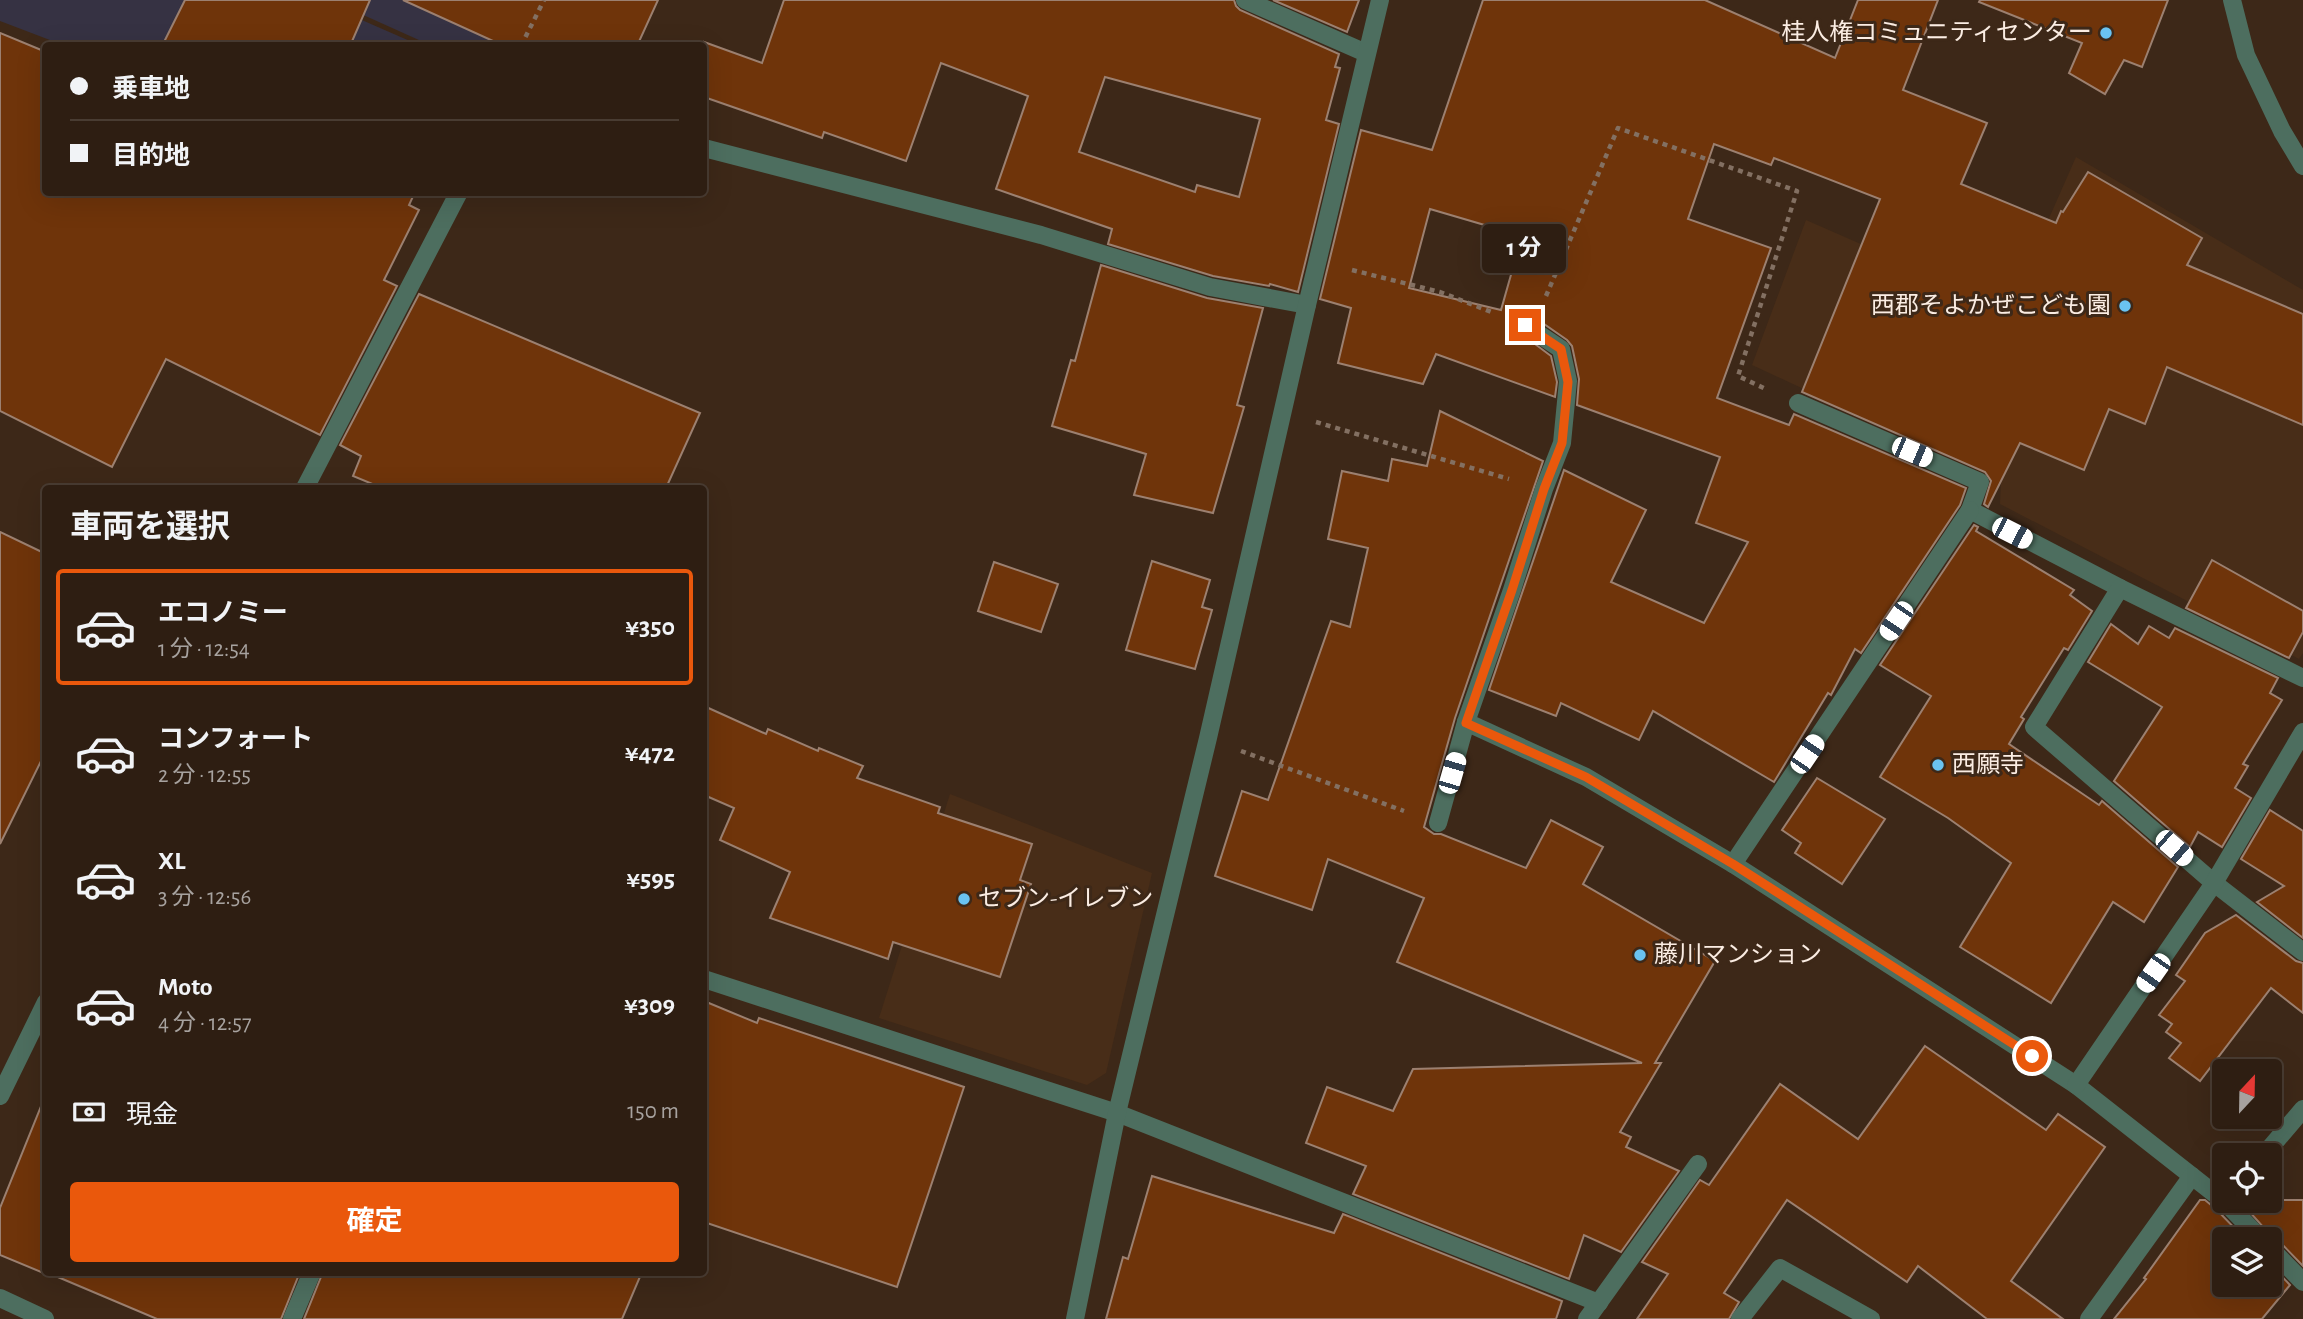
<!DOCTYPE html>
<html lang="ja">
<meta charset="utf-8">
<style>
body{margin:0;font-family:"Alegreya Sans","Noto Sans JP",sans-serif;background:#36271b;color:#f1f3f6;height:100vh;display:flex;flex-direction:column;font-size:26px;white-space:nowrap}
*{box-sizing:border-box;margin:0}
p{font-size:23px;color:#a7a29f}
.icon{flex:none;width:38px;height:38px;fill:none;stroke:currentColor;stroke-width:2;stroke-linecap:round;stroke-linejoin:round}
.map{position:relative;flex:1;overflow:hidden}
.drawer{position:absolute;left:42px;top:485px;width:665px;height:791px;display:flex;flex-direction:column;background:#2e1e12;border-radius:7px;box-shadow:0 7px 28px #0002,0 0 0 2px #493c32}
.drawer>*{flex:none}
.banner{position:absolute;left:42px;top:42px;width:665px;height:154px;border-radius:7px;box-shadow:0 7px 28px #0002,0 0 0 2px #493c32;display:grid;align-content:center;height:154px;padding:0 28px;background:#2e1e12}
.needle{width:46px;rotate:22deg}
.controls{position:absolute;left:2212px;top:1059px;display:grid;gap:14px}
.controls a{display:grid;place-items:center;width:70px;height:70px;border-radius:7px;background:#2e1e12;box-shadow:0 7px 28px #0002,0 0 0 2px #493c32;font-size:35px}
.end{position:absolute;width:32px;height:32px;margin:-16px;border:9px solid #ea580c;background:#fff;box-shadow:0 0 0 4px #fff}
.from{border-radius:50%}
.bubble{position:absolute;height:49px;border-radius:7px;background:#2e1e12;box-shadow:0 7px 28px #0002,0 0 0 2px #493c32;font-size:23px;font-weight:700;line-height:49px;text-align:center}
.car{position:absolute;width:21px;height:42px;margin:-21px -10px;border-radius:9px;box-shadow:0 0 5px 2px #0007;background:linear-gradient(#fff 24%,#345 0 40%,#fff 0 76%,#345 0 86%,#fff 0)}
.banner b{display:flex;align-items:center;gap:24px;height:66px;font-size:26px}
.banner b+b{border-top:2px solid #493c32}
.banner i{width:18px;height:18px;background:#f1f3f6}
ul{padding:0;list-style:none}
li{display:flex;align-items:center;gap:21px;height:116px;margin:0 14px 10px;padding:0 14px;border:4px solid transparent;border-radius:7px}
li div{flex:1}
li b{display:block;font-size:26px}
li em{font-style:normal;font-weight:700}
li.active{border-color:#ea580c}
li>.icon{width:63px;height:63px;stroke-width:1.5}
h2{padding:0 28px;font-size:32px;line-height:84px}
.pay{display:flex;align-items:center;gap:18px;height:77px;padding:0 28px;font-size:26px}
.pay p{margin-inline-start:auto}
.primary-button{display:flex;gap:14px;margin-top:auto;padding:14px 28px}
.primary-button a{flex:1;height:80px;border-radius:7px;background:#ea580c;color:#fff;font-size:28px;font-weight:700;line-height:80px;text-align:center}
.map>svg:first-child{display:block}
</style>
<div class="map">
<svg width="2303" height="1319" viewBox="0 0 2303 1319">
<rect width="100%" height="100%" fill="#3d2818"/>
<g fill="#482d18">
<path d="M2076,157L2303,290V653L2299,659L2000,504L2001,481L1752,365L1806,220L2009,309Z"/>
<path d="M950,794L1152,873L1106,1073L1087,1085L879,1018Z"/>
</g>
<g fill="#363243">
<path d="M0,0H316L419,45H63L0,21Z"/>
<path d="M330,0H538L517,46L430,45Z"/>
</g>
<g fill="#6f340a" stroke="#9c8070" stroke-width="2" fill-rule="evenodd">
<path d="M185,0H370L350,46H162Z"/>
<path d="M403,0H658L637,46H504Z"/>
<path d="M784,0H1234L1236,6L1240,10L1339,54L1335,67L1340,68L1326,120L1339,124L1298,292L1270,284L1269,286L1213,276L1108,244L1112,229L996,189L1028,96L941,63L906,161L824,132L822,138L704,97V42L762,63ZM1105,77L1260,119L1239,197L1197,185L1195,192L1079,152Z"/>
<path d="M1273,0H1359L1347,32Z"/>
<path d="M1483,0H1705L1835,58L1858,0H1938L1903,90L1987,123L1961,184L2056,223L2061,211L2063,212L2088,172L2202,238L2187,265L2303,314V425L2167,367L2145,424L2109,409L2084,470L2020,443L1988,507L1984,504L1991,481L1985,472L1802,392L1880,199L1774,158L1771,165L1714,144L1688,219L1771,248L1717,398L1789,425L1794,414L1966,488L1960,505L1861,653L1855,649L1831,695L1828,693L1774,782L1653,711L1639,740L1561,703L1556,716L1489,690L1564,470L1646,510L1611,582L1704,623L1748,542L1696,523L1720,457L1577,405L1579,379L1572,346L1567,340L1531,315L1525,314L1516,318L1515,329L1551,356L1557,382L1555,397L1436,354L1423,384L1338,363L1351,308L1320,299L1361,130L1432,150ZM1430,209L1522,236L1501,310L1409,288Z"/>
<path d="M1980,0H2168L2142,67L2124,60L2105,94L2069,73L2082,43L1979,2Z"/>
<path d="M0,33L46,52V192H415L409,205L419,210L384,280L397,286L320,435L166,359L112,467L0,411Z"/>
<path d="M1101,265L1207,298L1263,308L1237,405L1244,407L1213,513L1134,495L1146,454L1052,426L1071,360L1075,361Z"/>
<path d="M419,294L700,413L666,488H382L353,476L361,456L340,445Z"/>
<path d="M1440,411L1543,461L1455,718L1424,827L1434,834H1441L1526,868L1551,820L1603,847L1583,884L1715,961L1655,1063H1661L1620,1132L1631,1137L1626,1147L1679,1171L1621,1252L1584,1235L1569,1279L1353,1194L1366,1166L1306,1143L1327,1087L1393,1111L1413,1069L1642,1063L1397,962L1424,898L1328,859L1312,910L1215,876L1242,791L1268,800L1331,621L1350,627L1368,548L1328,539L1342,471L1388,481L1392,459L1427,466Z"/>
<path d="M1974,525L1978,527L1976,531L2074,590L2070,595L2092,611L2068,650L2064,648L2021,717L2024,719L2009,744L2099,805L2102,801L2178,867L2144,922L2113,902L2051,1003L1960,947L2011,863L1948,818L1880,777L1931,696L1880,665Z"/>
<path d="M0,532L46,554V751L0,844Z"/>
<path d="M2212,560L2303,611V632L2289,658L2186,608Z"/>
<path d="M1152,561L1210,580L1202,607L1212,610L1195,669L1126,650Z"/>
<path d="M994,562L1058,584L1041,632L978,611Z"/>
<path d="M2111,624L2138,644L2149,626L2169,638L2175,628L2278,678L2270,693L2282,700L2243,764L2248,766L2235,788L2251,798L2222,847L2198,832L2190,847L2114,781L2162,707L2088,662Z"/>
<path d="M704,706L766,734L768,729L818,751L819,748L863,766L857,778L940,807L938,813L1032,844L1020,880L1031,884L1000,977L893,942L888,959L770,918L790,872L720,840L734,808L704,795Z"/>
<path d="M1817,778L1885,819L1842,884L1795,853L1801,843L1782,830Z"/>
<path d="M2270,810L2303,831V938L2257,902L2284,886L2241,859Z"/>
<path d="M2236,915L2296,961L2303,963V1013L2271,988L2200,1081L2169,1058L2181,1043L2166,1032L2172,1024L2159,1015L2185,981L2176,975L2205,933Z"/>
<path d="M704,1001L757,1023L759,1018L964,1087L897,1287L704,1222Z"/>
<path d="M1925,1046L2046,1130L2058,1114L2105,1147L2011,1281L2063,1319H1987L1918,1266L1907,1282L1787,1200L1724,1293L1739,1302L1729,1319H1637L1668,1274L1642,1262L1700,1180L1709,1185L1780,1084L1858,1139Z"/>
<path d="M44,1099L46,1100V1274L0,1255V1208Z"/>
<path d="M1152,1176L1334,1233L1343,1214L1562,1301L1556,1319H1106L1123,1257L1128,1259Z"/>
<path d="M2200,1200H2205L2217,1210L2245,1239H2224V1284H2270V1264L2290,1285L2262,1319H2114L2146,1279L2144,1278Z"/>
<path d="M2239,1200H2303V1266L2278,1240L2272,1237Z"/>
<path d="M46,1272H300L281,1319H157Z"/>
<path d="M323,1272H642L622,1319H304Z"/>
</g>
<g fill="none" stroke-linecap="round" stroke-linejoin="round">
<g stroke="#837062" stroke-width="4.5" stroke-dasharray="5 5" stroke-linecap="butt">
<path d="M521,46L544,0"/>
<path d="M1352,270L1440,292L1494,313"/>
<path d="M1546,296L1618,128L1797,191L1738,376L1768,390"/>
<path d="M1316,422L1509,479"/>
<path d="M1241,751L1404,811"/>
</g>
<g stroke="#4d6e5f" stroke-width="18">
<path d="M1245,0L1366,53"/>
<path d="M2232,0L2246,55L2282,131L2303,166"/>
<path d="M704,148L1041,235L1210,287L1307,305"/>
<path d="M1798,403L1980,482L1970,510L2120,588"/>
<path d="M305,488L459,192"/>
<path d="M2303,678L2120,588L2034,727L2214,883L2303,952"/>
<path d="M1466,722L1586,777L1733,864L2076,1085L2225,1202L2261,1239"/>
<path d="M1438,823L1466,722L1512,590L1544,489L1562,443L1568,381L1561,349L1525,325"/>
<path d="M1733,864L1970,510"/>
<path d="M704,979L1117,1113L1599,1303"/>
<path d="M2076,1085L2214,883L2303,732"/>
<path d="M0,1096L46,1002"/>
<path d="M2264,1155L2303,1109"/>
<path d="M2270,1248L2303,1282"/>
<path d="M0,1298L45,1319"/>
<path d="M292,1319L312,1272"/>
<path d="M1075,1319L1117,1113L1208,738L1307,305L1380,0"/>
<path d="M1587,1319L1698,1164"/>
<path d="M1740,1319L1780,1268L1871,1319"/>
<path d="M2089,1319L2192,1176"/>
</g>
</g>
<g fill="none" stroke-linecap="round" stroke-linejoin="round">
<path stroke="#ea580c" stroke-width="9" d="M1525,325L1561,349L1568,382L1562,443L1544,489L1512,590L1466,723L1586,777L1733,864L2032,1056"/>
</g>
<g fill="#6ac3f1" stroke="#3d2818" stroke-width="2.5">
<circle cx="2106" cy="33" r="7"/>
<circle cx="2125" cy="306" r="7"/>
<circle cx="1938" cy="765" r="7"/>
<circle cx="964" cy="899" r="7"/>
<circle cx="1640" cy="955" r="7"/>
</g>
<g text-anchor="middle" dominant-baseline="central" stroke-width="6" stroke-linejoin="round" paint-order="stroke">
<g font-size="24" fill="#fbede3" stroke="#3d2818" text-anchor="start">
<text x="2092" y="33" text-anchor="end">桂人権コミュニティセンター</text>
<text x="2111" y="306" text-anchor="end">西郡そよかぜこども園</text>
<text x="1952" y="765">西願寺</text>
<text x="978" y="899">セブン-イレブン</text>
<text x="1654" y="955">藤川マンション</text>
</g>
</g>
</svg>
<div class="controls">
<a><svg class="needle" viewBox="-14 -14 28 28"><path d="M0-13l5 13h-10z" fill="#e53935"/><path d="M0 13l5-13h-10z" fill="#a7a29f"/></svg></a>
<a><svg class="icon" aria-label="locate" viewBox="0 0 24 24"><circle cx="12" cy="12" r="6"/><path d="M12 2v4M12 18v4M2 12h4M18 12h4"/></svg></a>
<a><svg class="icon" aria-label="layers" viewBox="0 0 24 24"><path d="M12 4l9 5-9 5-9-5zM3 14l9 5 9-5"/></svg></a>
</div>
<i class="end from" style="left:2032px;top:1056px"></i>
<i class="end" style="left:1525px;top:325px"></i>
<div class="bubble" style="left:1482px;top:224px;width:84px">1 分</div>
<i class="car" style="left:1912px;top:452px;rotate:113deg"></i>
<i class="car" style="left:2012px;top:533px;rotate:117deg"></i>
<i class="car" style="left:1896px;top:621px;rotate:214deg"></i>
<i class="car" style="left:1807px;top:754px;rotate:34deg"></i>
<i class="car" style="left:1452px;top:773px;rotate:16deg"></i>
<i class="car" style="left:2174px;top:848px;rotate:131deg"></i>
<i class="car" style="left:2153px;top:973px;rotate:215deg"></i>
<div class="banner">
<b><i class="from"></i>乗車地</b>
<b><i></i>目的地</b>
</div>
<section class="drawer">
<h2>車両を選択</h2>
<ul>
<li class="active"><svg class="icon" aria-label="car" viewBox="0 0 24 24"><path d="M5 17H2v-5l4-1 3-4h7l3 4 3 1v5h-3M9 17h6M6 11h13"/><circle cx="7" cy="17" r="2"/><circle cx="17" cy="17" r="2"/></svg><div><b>エコノミー</b><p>1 分 · 12:54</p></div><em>¥350</em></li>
<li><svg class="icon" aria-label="car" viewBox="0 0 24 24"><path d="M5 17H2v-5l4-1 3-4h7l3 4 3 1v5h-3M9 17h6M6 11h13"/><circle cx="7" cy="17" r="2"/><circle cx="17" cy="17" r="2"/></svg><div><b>コンフォート</b><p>2 分 · 12:55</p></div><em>¥472</em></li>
<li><svg class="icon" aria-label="car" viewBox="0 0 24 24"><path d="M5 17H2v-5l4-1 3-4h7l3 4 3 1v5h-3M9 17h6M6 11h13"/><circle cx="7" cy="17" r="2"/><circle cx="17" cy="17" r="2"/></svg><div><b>XL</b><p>3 分 · 12:56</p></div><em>¥595</em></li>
<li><svg class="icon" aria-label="car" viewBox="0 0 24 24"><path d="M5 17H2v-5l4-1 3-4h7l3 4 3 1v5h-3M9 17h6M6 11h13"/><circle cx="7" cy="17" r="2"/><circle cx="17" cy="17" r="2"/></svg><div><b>Moto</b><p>4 分 · 12:57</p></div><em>¥309</em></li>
</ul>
<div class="pay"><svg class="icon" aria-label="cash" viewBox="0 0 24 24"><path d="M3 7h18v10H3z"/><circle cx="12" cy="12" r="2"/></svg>現金<p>150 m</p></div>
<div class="primary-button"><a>確定</a></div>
</section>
</div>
